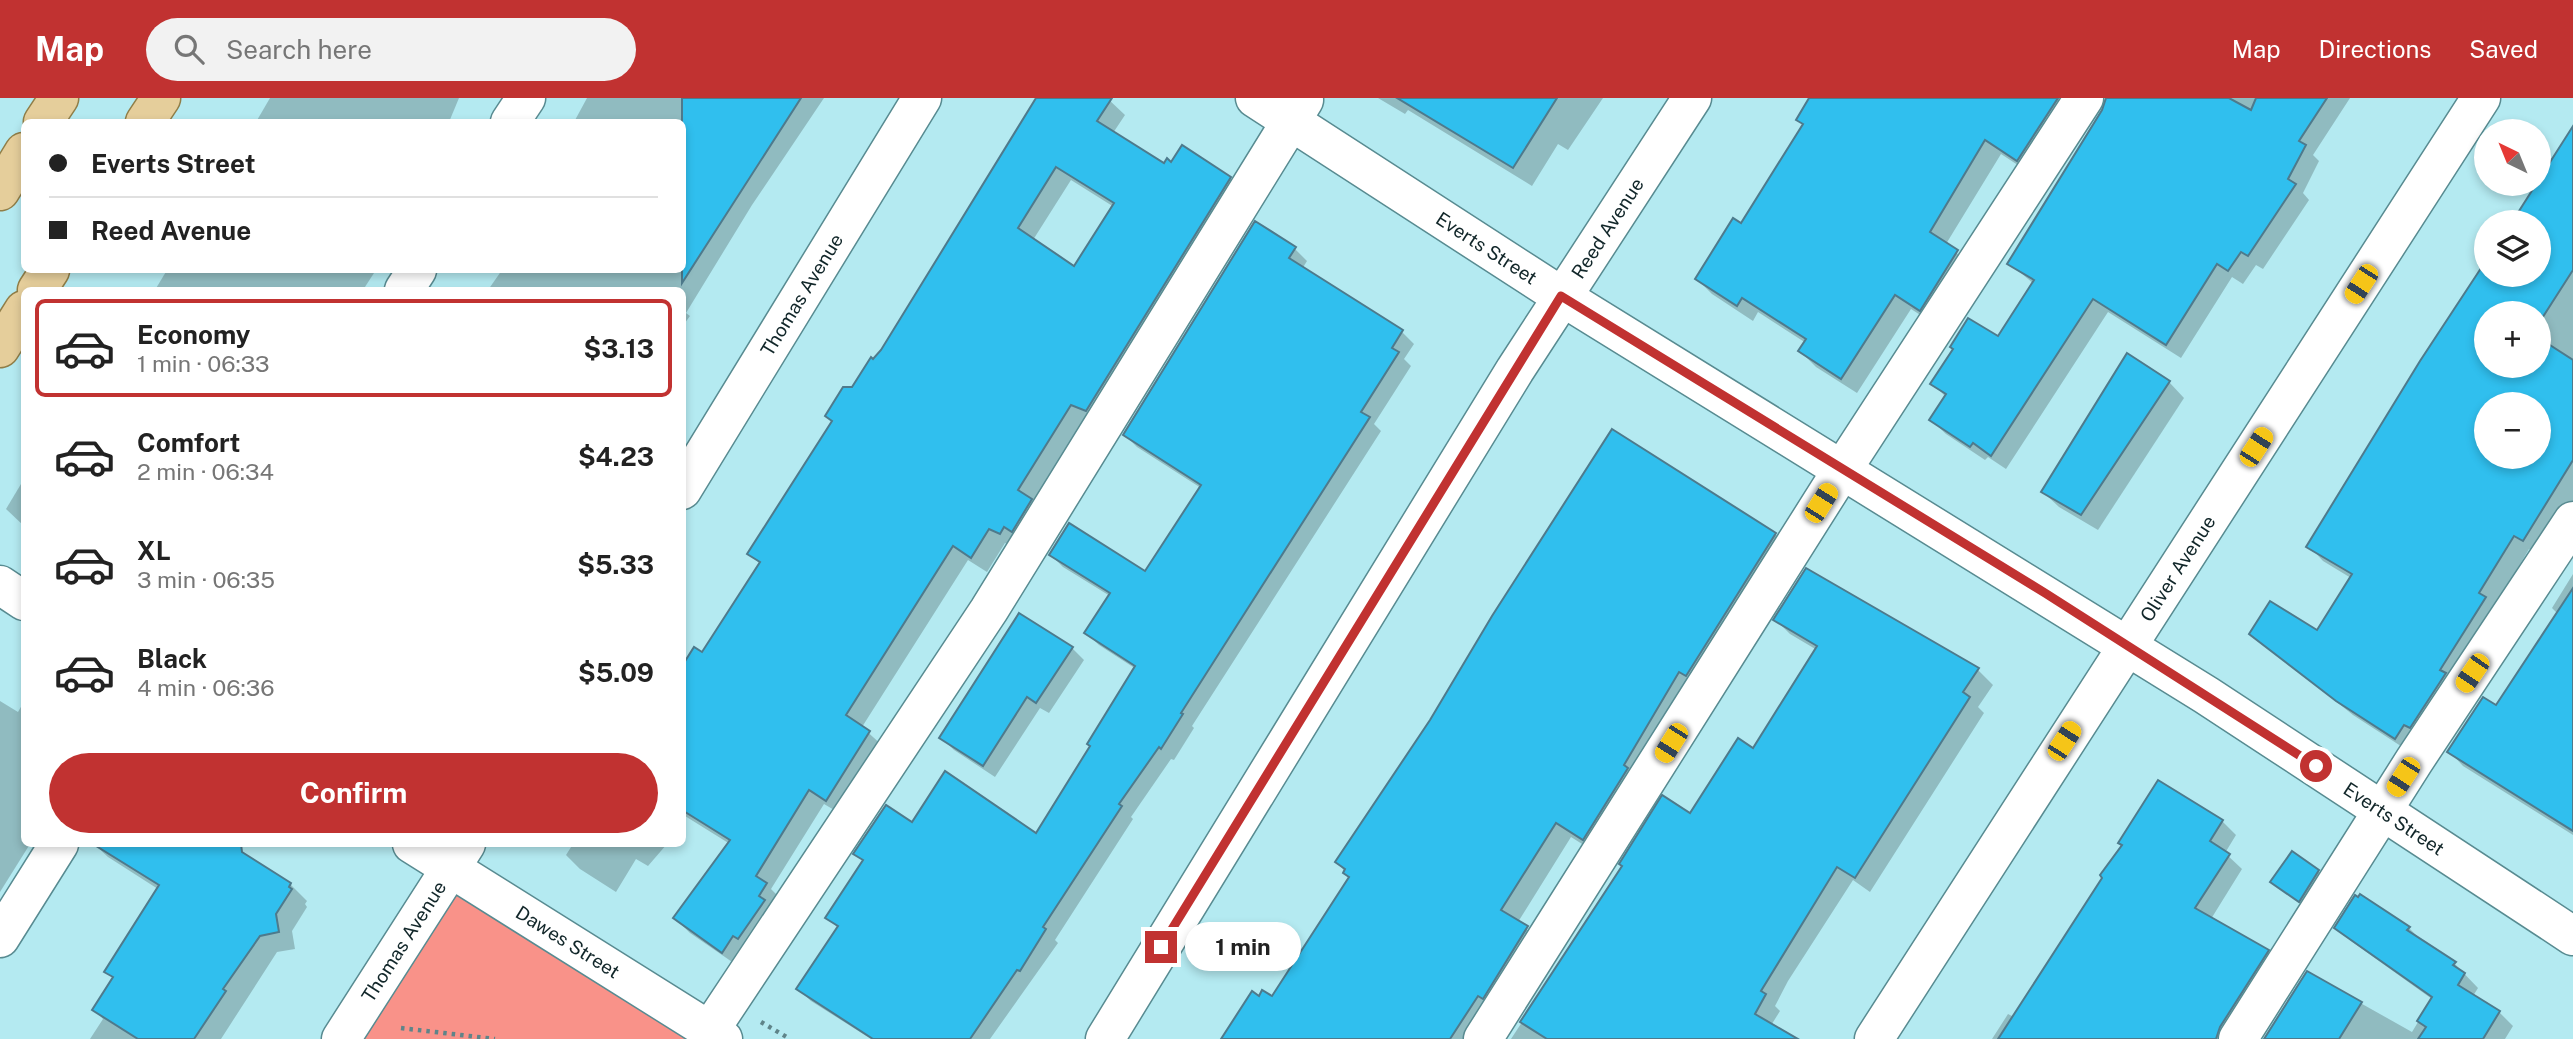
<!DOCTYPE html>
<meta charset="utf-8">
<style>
body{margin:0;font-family:"Public Sans",sans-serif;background:#f2f2f2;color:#222;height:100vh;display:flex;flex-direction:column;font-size:26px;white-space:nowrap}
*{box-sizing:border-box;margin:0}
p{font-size:23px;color:#767676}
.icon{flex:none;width:38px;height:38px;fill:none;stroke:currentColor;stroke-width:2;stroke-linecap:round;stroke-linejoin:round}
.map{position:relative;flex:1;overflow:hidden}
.panel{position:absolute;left:21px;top:189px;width:665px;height:560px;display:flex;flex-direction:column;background:#fff;border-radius:10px;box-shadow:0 4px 10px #0003}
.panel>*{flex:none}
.banner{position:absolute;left:21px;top:21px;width:665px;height:154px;border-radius:10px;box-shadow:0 4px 10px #0003;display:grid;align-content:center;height:154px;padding:0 28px;background:#fff}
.needle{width:46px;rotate:317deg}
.buttons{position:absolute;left:2474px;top:21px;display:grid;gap:14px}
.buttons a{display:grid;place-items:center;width:77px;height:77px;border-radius:50%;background:#fff;box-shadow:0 4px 10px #0003;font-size:35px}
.end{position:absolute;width:32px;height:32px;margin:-16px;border:9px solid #c13231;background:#fff;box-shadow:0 0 0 4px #fff}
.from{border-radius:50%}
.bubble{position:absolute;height:49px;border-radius:24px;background:#fff;box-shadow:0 4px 10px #0003;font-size:23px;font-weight:700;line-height:49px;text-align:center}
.car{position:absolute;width:21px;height:42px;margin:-21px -10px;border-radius:9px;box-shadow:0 0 5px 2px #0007;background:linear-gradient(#f5c518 24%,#345 0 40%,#f5c518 0 76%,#345 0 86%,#f5c518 0)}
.banner b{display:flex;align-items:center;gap:24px;height:66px;font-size:26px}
.banner b+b{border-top:2px solid #e0e0e0}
.banner i{width:18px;height:18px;background:#222}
ul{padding:12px 0 0;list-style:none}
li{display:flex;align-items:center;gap:21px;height:98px;margin:0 14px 10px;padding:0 14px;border:4px solid transparent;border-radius:10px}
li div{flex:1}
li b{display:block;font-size:26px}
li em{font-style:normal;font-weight:700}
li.on{border-color:#c13231}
li>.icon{width:63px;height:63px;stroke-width:1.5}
.cta{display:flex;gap:14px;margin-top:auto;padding:14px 28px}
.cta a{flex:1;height:80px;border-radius:42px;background:#c13231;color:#fff;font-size:28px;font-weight:700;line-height:80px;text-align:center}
header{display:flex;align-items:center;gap:42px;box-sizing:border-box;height:98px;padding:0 35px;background:#c13231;color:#fff}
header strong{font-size:33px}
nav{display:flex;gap:38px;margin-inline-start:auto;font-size:24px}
.search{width:490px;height:63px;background:#f2f2f2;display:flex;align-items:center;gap:18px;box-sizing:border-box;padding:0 24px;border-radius:38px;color:#767676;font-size:26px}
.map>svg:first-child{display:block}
</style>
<header>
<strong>Map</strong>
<div class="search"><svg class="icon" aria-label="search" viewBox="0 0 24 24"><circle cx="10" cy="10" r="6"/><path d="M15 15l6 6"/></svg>Search here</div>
<nav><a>Map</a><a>Directions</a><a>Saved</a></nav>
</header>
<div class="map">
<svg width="2573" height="941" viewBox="0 0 2573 941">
<rect width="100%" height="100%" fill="#b4eaf1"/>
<path fill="#f99289" d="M448,783L723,941H345Z"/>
<g fill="#0003" fill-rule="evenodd">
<path d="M270,0H459L449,24H256Z"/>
<path d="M587,0H824L752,107L686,215L690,218L682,229V192H488L502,172H682V24H574Z"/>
<path d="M1038,0H1107L1125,17L1113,35L1165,67L1230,80L1245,95L1015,449L1005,445L987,474L968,462L862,629L884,649L841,716L824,706L771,791L781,801L738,868L690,835L675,820L730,746L685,718L682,722V565L685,561L703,556L760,466L749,455L853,291L883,253ZM1071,82L1114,109L1075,170L1033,142Z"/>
<path d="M1378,0H1603L1568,52L1558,46L1532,88L1408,12L1405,16Z"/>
<path d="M1811,0H2063L2033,77L2001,56L1946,146L1973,169L1936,227L1911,211L1857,295L1816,269L1800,253L1806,245L1758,214L1753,223L1712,196L1697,181L1741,127L1804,27L1798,22Z"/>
<path d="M2119,0H2350L2313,57L2319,63L2303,95L2309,102L2263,171L2256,167L2243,186L2232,179L2181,260L2108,214L2006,371L1988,359L1985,362L1946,336L1931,322L1946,299L1932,285L1998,240L2034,186L2009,165L2100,19Z"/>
<path d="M2573,57V424L2546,461L2529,451L2410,654L2353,617L2251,535H2317L2351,480L2323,463L2309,448L2487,177H2539V124H2523ZM2487,215H2539V268H2487ZM2487,306H2539V359H2487Z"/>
<path d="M1295,151L1307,163L1302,171L1402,234L1414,246L1404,261L1411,268L1374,326L1381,333L1192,628L1194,630L1174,662L1171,661L1131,719L1133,721L1055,842L1058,845L990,941H871L811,903L798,891L838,830L827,820L864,764L856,755L1036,738L1092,649L1136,571L1099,547L1086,535L1110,498L1063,469L1051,457L1146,476L1201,390L1137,349L1125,337Z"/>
<path d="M167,172H376L363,192H155Z"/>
<path d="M2169,284L2184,300L2098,432L2059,409L2043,394Z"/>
<path d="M1613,333L1775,436L1790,451L1598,756L1571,739L1518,824L1542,845L1481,941H1223L1260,900H1273L1350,780L1337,764L1432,623Z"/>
<path d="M24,381V428L6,411Z"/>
<path d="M1807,473L1978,572L1993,587L1978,609L1984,615L1870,794L1853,782L1788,883L1775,908L1780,913L1770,929L1779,941H1511L1624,768L1690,717L1753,652L1817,552L1790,536L1776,522Z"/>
<path d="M2573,476V737L2463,668L2449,653L2497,609L2558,516L2552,510Z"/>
<path d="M1072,550L1084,562L1049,615L1040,610L995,679L954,652L942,640Z"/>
<path d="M0,603L18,614L22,607L24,608V746H30L0,794Z"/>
<path d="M2222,723L2236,737L2225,755L2242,771L2211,821L2268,853L2282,867L2235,941H1992L2008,916L2014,919Z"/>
<path d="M94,746H228L290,786L307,803L305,806L307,809L292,833L295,851L277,854L221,941H90L103,921L95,912L114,881L106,873L158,791L108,759Z"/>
<path d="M573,746H667L648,768L636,761L616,794L580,771L566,757Z"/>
<path d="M2318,773L2324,779L2305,809L2273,784Z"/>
<path d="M2337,829L2409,830L2423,844L2454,865L2478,890L2473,898L2499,914L2513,928L2505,941H2266L2307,875L2412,934L2432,901L2351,843Z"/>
</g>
<g fill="#30bfee" stroke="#4e7a8c" stroke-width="2" fill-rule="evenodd">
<path d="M682,0H801L682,185Z"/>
<path d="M1036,0H1112L1097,23L1164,65L1167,60L1171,64L1182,47L1231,79L1086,313L1071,307L1018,392L1032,401L1012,434L1004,429L1000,436L989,431L971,460L953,448L846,617L870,633L826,703L809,692L756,778L767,785L759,798L765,802L738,841L733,838L722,855L673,820L730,742L682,712V568L694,549L702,554L760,464L747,456L832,323L825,318L843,289H852L871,259L873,261L881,252ZM1056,69L1114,105L1074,168L1018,130Z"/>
<path d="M1397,0H1557L1513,70Z"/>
<path d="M1809,0H2058L2017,63L1985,42L1930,134L1958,152L1920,213L1895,197L1841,281L1798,253L1806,241L1742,200L1737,208L1695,181L1733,120L1741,125L1803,26L1796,22Z"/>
<path d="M2106,0H2229L2251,12L2256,0H2327L2299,43L2306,47L2288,81L2296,86L2248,158L2241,154L2228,173L2217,166L2166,247L2093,201L1991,358L1973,345L1970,349L1929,322L1946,296L1930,286L1953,251L1950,249L1968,220L1998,238L2034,182L2007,166L2102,12Z"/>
<path d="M2573,28V172L2539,225V215H2487V268H2539V240L2573,262V362L2523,443L2514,438L2479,495L2486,499L2440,572L2446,575L2410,630L2404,627L2395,641L2336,603L2249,536L2270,503L2317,532L2352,476L2306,449L2420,263L2487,161V177H2539V124H2512ZM2487,306H2539V359H2487Z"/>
<path d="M1255,123L1296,149L1289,160L1403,232L1392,250L1399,254L1361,314L1370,319L1181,615L1183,616L1161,651L1159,649L1119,706L1122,708L1043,829L1046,831L1020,873L1017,872L970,941H873L796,891L838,828L825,820L863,762L853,756L886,707L912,724L945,673L1036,735L1090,648L1087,646L1135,568L1084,535L1110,495L1049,457L1069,425L1145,473L1201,387L1123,337Z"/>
<path d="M2127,255L2170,283L2081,417L2041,394Z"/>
<path d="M1612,331L1776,435L1686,578L1679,574L1624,667L1628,670L1583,742L1556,725L1501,812L1528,828L1483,901L1478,898L1450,941H1221L1252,893L1259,898L1262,892L1272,898L1349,779L1343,775L1345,771L1335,764L1430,622L1492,518Z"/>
<path d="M1806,470L1979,570L1963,594L1970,599L1855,780L1837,769L1761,893L1766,896L1755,916L1798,941H1547L1520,924L1622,768L1619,766L1662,697L1690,715L1738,640L1753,650L1817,548L1773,522Z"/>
<path d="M2573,490V733L2447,654L2483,599L2496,607Z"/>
<path d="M1019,515L1073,549L1036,605L1027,599L983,668L939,640Z"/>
<path d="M2158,682L2223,722L2210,743L2230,756L2195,810L2269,852L2220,929L2216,941H1998L2102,780L2100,777L2122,747L2118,745Z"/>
<path d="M93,746H241L242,754L291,785L289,789L292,791L276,816L279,834L260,838L223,891L226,893L194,941H138L92,912L113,879L104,874L159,787Z"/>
<path d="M2292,753L2319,772L2299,804L2270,784Z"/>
<path d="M2360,796L2410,829L2407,832L2456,864L2453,867L2465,875L2458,887L2500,913L2483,941H2418L2426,929L2417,923L2432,899L2334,830L2355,797L2358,799Z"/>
<path d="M2307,873L2362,904L2339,941H2264Z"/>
</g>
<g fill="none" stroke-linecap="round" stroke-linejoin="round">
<g stroke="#588b91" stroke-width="41">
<g id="minor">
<path id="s1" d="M1255,0L1561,198L2206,597L2573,838"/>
<path d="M510,24L526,0"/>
<path d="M404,192L417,172"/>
<path id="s2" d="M682,392L922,0"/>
<path d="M0,487L24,503"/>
<path id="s3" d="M412,746L723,941"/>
<path d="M0,840L59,746"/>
<path d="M710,932L989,512L1304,2"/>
<path id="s4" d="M341,941L466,746"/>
<path id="s5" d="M1105,941L1515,272L1692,0"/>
<path d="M1483,941L1842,372L2084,0"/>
<path id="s6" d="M1874,941L2481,0"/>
<path d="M2238,941L2414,663L2573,423"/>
</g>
</g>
<g stroke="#907e48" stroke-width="41">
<g id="major">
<path d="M43,24L59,0"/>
<path d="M145,24L161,0"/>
<path d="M0,93L24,54"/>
<path d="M37,192L50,172"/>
<path d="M0,250L24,212"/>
</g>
</g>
<g stroke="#5f8489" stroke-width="4.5" stroke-dasharray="3.5 5" stroke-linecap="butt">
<path d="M761,924L790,941"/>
<path d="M401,930L495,941"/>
</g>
<use href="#minor" stroke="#fff" stroke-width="38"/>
<use href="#major" stroke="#e5ce9b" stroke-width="38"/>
</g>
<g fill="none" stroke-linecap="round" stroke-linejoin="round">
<path stroke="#c13231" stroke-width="9" d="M1161,849L1561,198L2045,495L2316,668"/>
</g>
<g text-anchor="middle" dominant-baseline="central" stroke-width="6" stroke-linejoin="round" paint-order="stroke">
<g font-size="19" fill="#112629" stroke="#b4eaf1">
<text stroke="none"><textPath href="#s5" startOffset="954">Reed Avenue</textPath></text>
<text stroke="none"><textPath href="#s1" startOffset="276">Everts Street</textPath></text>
<text stroke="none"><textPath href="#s2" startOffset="229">Thomas Avenue</textPath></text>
<text stroke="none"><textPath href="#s6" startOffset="560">Oliver Avenue</textPath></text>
<text stroke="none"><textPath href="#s1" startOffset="1348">Everts Street</textPath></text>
<text stroke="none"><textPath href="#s4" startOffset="116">Thomas Avenue</textPath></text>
<text stroke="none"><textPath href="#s3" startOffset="184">Dawes Street</textPath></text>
</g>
</g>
</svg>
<div class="buttons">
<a><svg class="needle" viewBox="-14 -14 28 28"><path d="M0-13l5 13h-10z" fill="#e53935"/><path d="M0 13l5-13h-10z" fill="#767676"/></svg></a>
<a><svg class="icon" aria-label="layers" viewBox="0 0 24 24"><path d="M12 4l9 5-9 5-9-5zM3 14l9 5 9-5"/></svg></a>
<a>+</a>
<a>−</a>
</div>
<i class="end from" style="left:2316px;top:668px"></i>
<i class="end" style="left:1161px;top:849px"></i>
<div class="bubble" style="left:1185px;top:824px;width:116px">1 min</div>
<i class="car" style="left:2361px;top:186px;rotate:213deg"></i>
<i class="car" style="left:2256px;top:349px;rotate:33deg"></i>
<i class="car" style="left:1821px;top:405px;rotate:32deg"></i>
<i class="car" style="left:2472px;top:575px;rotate:214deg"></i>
<i class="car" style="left:2064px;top:643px;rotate:33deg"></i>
<i class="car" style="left:1671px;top:645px;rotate:212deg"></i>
<i class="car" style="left:2403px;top:679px;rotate:213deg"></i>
<div class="banner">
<b><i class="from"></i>Everts Street</b>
<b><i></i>Reed Avenue</b>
</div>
<section class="panel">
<ul>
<li class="on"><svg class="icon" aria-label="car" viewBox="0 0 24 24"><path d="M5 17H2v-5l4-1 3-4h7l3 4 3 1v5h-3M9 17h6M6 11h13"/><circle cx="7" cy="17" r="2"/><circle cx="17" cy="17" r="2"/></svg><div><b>Economy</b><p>1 min · 06:33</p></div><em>$3.13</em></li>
<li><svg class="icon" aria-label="car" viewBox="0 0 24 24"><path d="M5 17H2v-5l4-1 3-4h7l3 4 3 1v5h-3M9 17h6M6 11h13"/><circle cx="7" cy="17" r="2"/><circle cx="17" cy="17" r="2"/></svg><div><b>Comfort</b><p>2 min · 06:34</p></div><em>$4.23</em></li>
<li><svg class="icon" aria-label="car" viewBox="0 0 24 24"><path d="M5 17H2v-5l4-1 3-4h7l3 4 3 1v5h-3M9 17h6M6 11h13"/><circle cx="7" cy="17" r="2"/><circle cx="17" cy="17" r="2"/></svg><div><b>XL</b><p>3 min · 06:35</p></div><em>$5.33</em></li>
<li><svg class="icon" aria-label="car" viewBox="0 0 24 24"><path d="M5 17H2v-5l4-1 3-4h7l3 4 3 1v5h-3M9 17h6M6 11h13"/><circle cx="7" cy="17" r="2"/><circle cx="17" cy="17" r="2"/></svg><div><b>Black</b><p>4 min · 06:36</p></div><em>$5.09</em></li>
</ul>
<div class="cta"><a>Confirm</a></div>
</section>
</div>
